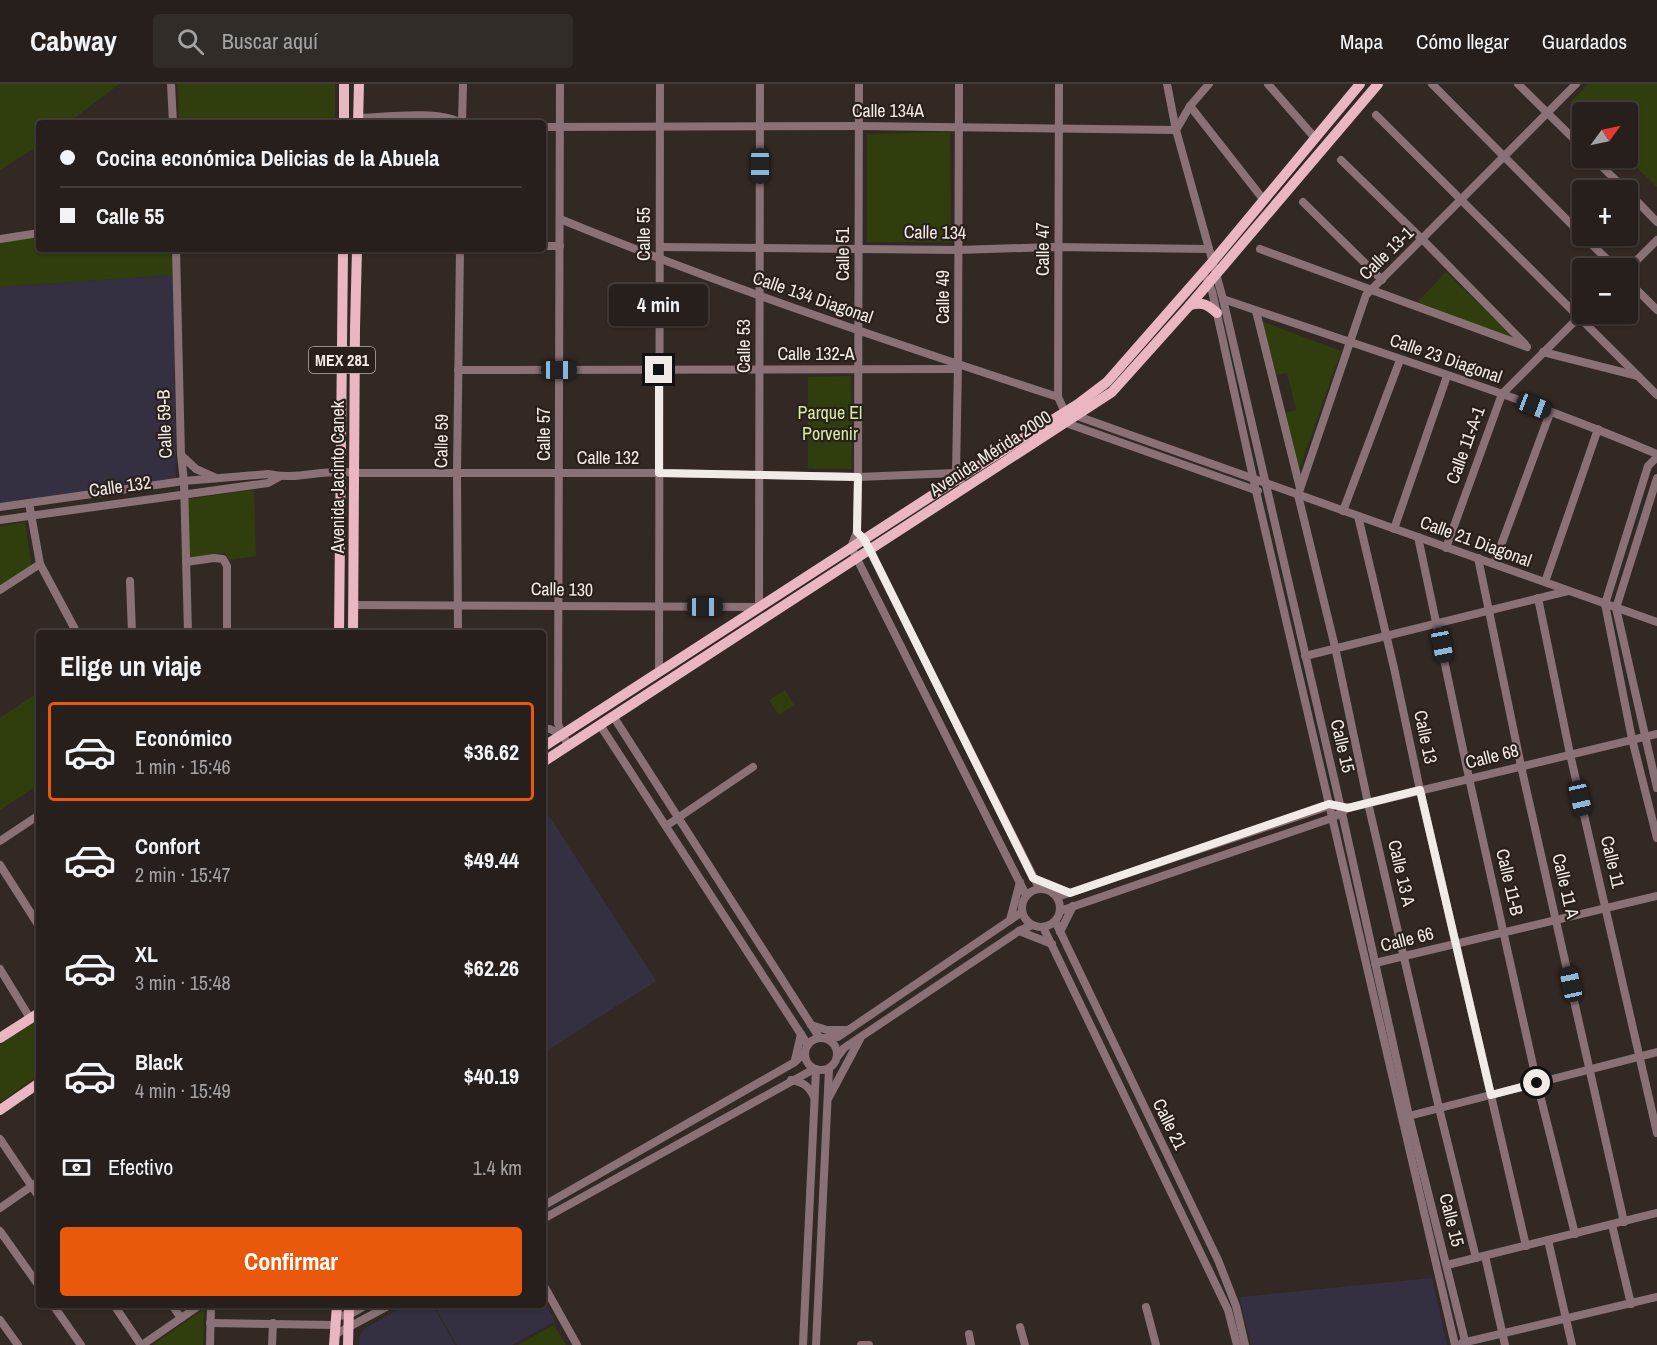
<!DOCTYPE html>
<html lang="es">
<meta charset="utf-8">
<style>
body{margin:0;font-family:"Archivo Narrow",sans-serif;background:#322c28;color:#f1f3f6;height:100vh;display:flex;flex-direction:column;font-size:22px;white-space:nowrap}
*{box-sizing:border-box;margin:0}
p{font-size:20px;color:#a4a2a3}
.icon{flex:none;width:33px;height:33px;fill:none;stroke:currentColor;stroke-width:2;stroke-linecap:round;stroke-linejoin:round}
.map{position:relative;flex:1;overflow:hidden}
.details{position:absolute;left:36px;top:546px;width:510px;height:678px;display:flex;flex-direction:column;background:#261f1b;border-radius:6px;box-shadow:0 2px 4px #0004,0 0 0 2px #423d3a}
.details>*{flex:none}
.hud{position:absolute;left:36px;top:36px;width:510px;height:132px;border-radius:6px;box-shadow:0 2px 4px #0004,0 0 0 2px #423d3a;display:grid;align-content:center;height:132px;padding:0 24px;background:#261f1b}
.needle{width:39px;rotate:57deg}
.tools{position:absolute;left:1572px;top:18px;display:grid;gap:12px}
.tools a{display:grid;place-items:center;width:66px;height:66px;border-radius:6px;background:#261f1b;box-shadow:0 2px 4px #0004,0 0 0 2px #423d3a;font-size:30px}
.end{position:absolute;width:27px;height:27px;margin:-14px;border:8px solid #f1ebe7;background:#111;box-shadow:0 0 0 3px #111}
.from{border-radius:50%}
.bubble{position:absolute;height:42px;border-radius:6px;background:#261f1b;box-shadow:0 2px 4px #0004,0 0 0 2px #423d3a;font-size:20px;font-weight:700;line-height:42px;text-align:center}
.car{position:absolute;width:18px;height:36px;margin:-18px -9px;border-radius:8px;box-shadow:0 0 4px 2px #0007;background:linear-gradient(#222 24%,#8ab4d8 0 40%,#222 0 76%,#8ab4d8 0 86%,#222 0)}
.hud b{display:flex;align-items:center;gap:21px;height:57px;font-size:22px}
.hud b+b{border-top:2px solid #423d3a}
.hud i{width:15px;height:15px;background:#f1f3f6}
ul{padding:0;list-style:none}
li{display:flex;align-items:center;gap:18px;height:99px;margin:0 12px 9px;padding:0 12px;border:3px solid transparent;border-radius:6px}
li div{flex:1}
li b{display:block;font-size:22px}
li em{font-style:normal;font-weight:700}
li.on{border-color:#ea580c}
li>.icon{width:54px;height:54px;stroke-width:1.5}
h2{padding:0 24px;font-size:27px;line-height:72px}
.pay{display:flex;align-items:center;gap:15px;height:66px;padding:0 24px;font-size:22px}
.pay p{margin-inline-start:auto}
.cta{display:flex;gap:12px;margin-top:auto;padding:12px 24px}
.cta a{flex:1;height:69px;border-radius:6px;background:#ea580c;color:#fff;font-size:24px;font-weight:700;line-height:69px;text-align:center}
header{display:flex;align-items:center;gap:36px;box-sizing:border-box;height:84px;padding:0 30px;background:#261f1b;border-bottom:2px solid #423d3a}
header strong{font-size:28px}
nav{display:flex;gap:33px;margin-inline-start:auto;font-size:21px}
.search{width:420px;height:54px;background:#322c28;display:flex;align-items:center;gap:15px;box-sizing:border-box;padding:0 21px;border-radius:6px;color:#a4a2a3;font-size:22px}
.map>svg:first-child{display:block}
</style>
<header>
<strong>Cabway</strong>
<div class="search"><svg class="icon" aria-label="search" viewBox="0 0 24 24"><circle cx="10" cy="10" r="6"/><path d="M15 15l6 6"/></svg>Buscar aquí</div>
<nav><a>Mapa</a><a>Cómo llegar</a><a>Guardados</a></nav>
</header>
<div class="map">
<svg width="1657" height="1261" viewBox="0 0 1657 1261">
<rect width="100%" height="100%" fill="#332924"/>
<g fill="#343041">
<path d="M173,191L176,395L0,422V203Z"/>
<path d="M543,723L656,897L543,969Z"/>
<path d="M1432,1194L1447,1261H1251L1240,1216L1241,1213Z"/>
<path d="M543,1216L555,1237L512,1261H457L434,1221H543Z"/>
<path d="M406,1221H433L455,1261H359L360,1251L364,1245Z"/>
</g>
<g fill="#303e0e">
<path d="M0,0H119L68,39H39V61L0,86Z"/>
<path d="M178,0H335V39H179Z"/>
<path d="M1588,0H1657V103L1627,74L1628,28L1582,29L1571,18Z"/>
<path d="M950,48L951,158H867V50Z"/>
<path d="M39,149V165H171L173,191L0,203V155Z"/>
<path d="M1446,188L1519,259L1415,221Z"/>
<path d="M1263,238L1341,267L1298,389L1284,329L1296,326L1287,289L1276,291Z"/>
<path d="M851,292L852,385H808V293Z"/>
<path d="M254,406L256,472L229,476L224,469L188,474L187,415Z"/>
<path d="M25,438L32,485L0,506V442Z"/>
<path d="M785,606L794,621L779,631L769,616Z"/>
<path d="M39,608V700L0,726V634Z"/>
<path d="M39,934V991L0,1018V960Z"/>
<path d="M204,1225L203,1261H153Z"/>
<path d="M554,1241L566,1261H518Z"/>
</g>
<g fill="none" stroke-linecap="round" stroke-linejoin="round">
<g stroke="#8a7176" stroke-width="8">
<path d="M171,0L173,39"/>
<path d="M560,0L558,639L562,651L569,661"/>
<path d="M859,0L858,390L857,448L851,463L1026,811"/>
<path d="M1059,0L1058,313L1065,328"/>
<path d="M1167,0L1176,46L1223,215L1342,729L1409,1032L1466,1261"/>
<path d="M1268,0L1315,54"/>
<path d="M1432,0L1582,151"/>
<path d="M1518,0L1582,63"/>
<path d="M1190,22L1263,115"/>
<path d="M1376,31L1657,311"/>
<path d="M359,34C386,33 439,26 461,39"/>
<path d="M462,39L463,0"/>
<path d="M543,43L859,42L1176,46"/>
<path d="M1176,46L1190,22L1209,0"/>
<path d="M1593,74L1626,106"/>
<path d="M1341,76L1423,156L1525,260"/>
<path d="M1628,108L1657,138"/>
<path d="M1303,118L1382,196"/>
<path d="M560,135C723,202 890,258 1058,313"/>
<path d="M1583,152L1616,184"/>
<path d="M0,155L39,149"/>
<path d="M543,162H560"/>
<path d="M660,163L958,166L1053,163L1209,165"/>
<path d="M176,165L181,371L184,397L188,549"/>
<path d="M1260,165L1527,263"/>
<path d="M1628,185L1657,156"/>
<path d="M1207,195L1212,207L1256,407L1455,1261"/>
<path d="M1628,197L1657,226"/>
<path d="M1223,215C1368,265 1516,310 1657,370"/>
<path d="M1256,227L1300,404"/>
<path d="M1543,268L1638,292"/>
<path d="M458,286L957,285"/>
<path d="M1077,332L1657,538"/>
<path d="M1066,339L1258,407"/>
<path d="M182,372L196,385L216,394"/>
<path d="M1657,373L1648,382L1605,520L1632,655L1657,754"/>
<path d="M956,389L958,280L959,0"/>
<path d="M1657,394L1616,524L1657,704"/>
<path d="M29,419L40,480L77,549"/>
<path d="M0,423L184,397L268,390C296,397 325,384 354,389H659L858,393L956,389L961,398"/>
<path d="M1343,427L1400,276"/>
<path d="M1358,432L1394,584L1420,706L1526,1162"/>
<path d="M0,436L268,399L279,393"/>
<path d="M1394,445L1447,292"/>
<path d="M1418,453L1469,694L1537,999L1575,1150"/>
<path d="M868,463L1039,804"/>
<path d="M1446,464L1502,310L1582,230"/>
<path d="M1478,474L1521,682L1624,1138"/>
<path d="M186,478L214,474L223,475L227,482V549"/>
<path d="M1494,480L1550,329"/>
<path d="M130,497L132,549"/>
<path d="M1545,498L1598,345"/>
<path d="M0,506L40,480"/>
<path d="M1538,514L1570,670L1657,1049"/>
<path d="M353,521L758,523"/>
<path d="M759,523L760,0"/>
<path d="M458,549L457,388L460,165"/>
<path d="M1305,572L1568,507"/>
<path d="M659,588L660,0"/>
<path d="M613,632L819,953"/>
<path d="M600,641L808,961"/>
<path d="M543,645H550L562,651"/>
<path d="M666,742L753,683"/>
<path d="M0,757L39,731"/>
<path d="M0,781L39,842"/>
<path d="M1033,794L1070,809"/>
<circle cx="1041" cy="824" r="19"/>
<path d="M1057,813L1332,721"/>
<path d="M1060,827L1332,734L1348,724L1657,650"/>
<path d="M1010,836L1020,798"/>
<path d="M1055,837L1218,1176L1236,1222L1245,1261"/>
<path d="M1043,843L1228,1226L1237,1261"/>
<path d="M1019,847L1052,860"/>
<path d="M1060,848L1073,822"/>
<path d="M1375,879L1657,812"/>
<path d="M0,885L30,934"/>
<path d="M811,941L827,946H846"/>
<circle cx="821" cy="970" r="16"/>
<path d="M826,954L838,953L1022,828"/>
<path d="M838,972L844,964L1019,847L1032,841"/>
<path d="M795,976L801,950"/>
<path d="M791,996C803,998 809,1002 814,1013"/>
<path d="M829,1013L860,955"/>
<path d="M1405,1033L1657,968"/>
<path d="M0,1055L39,1113"/>
<path d="M543,1122L795,978L805,968"/>
<path d="M0,1124L39,1097"/>
<path d="M543,1135L814,985"/>
<path d="M1612,1141L1631,1220"/>
<path d="M0,1147L39,1202"/>
<path d="M1548,1156L1572,1261"/>
<path d="M1485,1172L1505,1261"/>
<path d="M1476,1174L1439,1024L1368,719L1335,563L1298,411L1366,211L1576,0"/>
<path d="M1447,1181L1657,1129"/>
<path d="M543,1200L577,1261"/>
<path d="M53,1221L81,1261"/>
<path d="M114,1221L141,1261"/>
<path d="M172,1221L181,1234"/>
<path d="M1146,1223L1156,1261"/>
<path d="M336,1232L349,1231L366,1221"/>
<path d="M0,1236L18,1261"/>
<path d="M210,1239L335,1241"/>
<path d="M1020,1243L1025,1261"/>
<path d="M969,1250L971,1261"/>
<path d="M334,1251L390,1221"/>
<path d="M1462,1259L1657,1213"/>
<path d="M142,1261L200,1221"/>
<path d="M210,1261L211,1221"/>
<path d="M272,1261L273,1239"/>
<path d="M803,1261L816,985"/>
<path d="M816,1261L829,985"/>
<path d="M861,1261H869"/>
</g>
<g stroke="#e9b6c1" stroke-width="10">
<path d="M344,39V0"/>
<path d="M358,39L359,0"/>
<path d="M1190,221C1203,218 1207,220 1217,229"/>
<path d="M339,549L343,165"/>
<path d="M353,549L355,244L357,165"/>
<path d="M543,663L959,394L1078,320L1107,298L1214,176L1360,0"/>
<path d="M543,678L1112,308L1190,221L1378,0"/>
<path d="M0,954L39,929"/>
<path d="M0,1026L39,999"/>
<path d="M334,1261L337,1221"/>
<path d="M348,1261L349,1221"/>
</g>
</g>
<g fill="none" stroke-linecap="round" stroke-linejoin="round">
<path stroke="#f1ebe7" stroke-width="8" d="M659,286V389L858,393L857,448L864,455L872,470L1033,794L1070,809L1329,720L1348,724L1420,706L1491,1011L1537,999"/>
</g>
<g text-anchor="middle" dominant-baseline="central" stroke-width="4.5" stroke-linejoin="round" paint-order="stroke">
<rect fill="#29201b" stroke="#b5aeaa" stroke-width="1.5" x="309" y="263" width="66" height="26" rx="4.5"/>
<g font-size="16" font-weight="bold" fill="#f1ebe7">
<text x="342" y="276">MEX 281</text>
</g>
<g font-size="18" fill="#f1ebe7" stroke="#29201b">
<text x="888" y="26">Calle 134A</text>
<text transform="translate(935 148) rotate(1)">Calle 134</text>
<text transform="translate(643 150) rotate(-90)">Calle 55</text>
<text transform="translate(1042 165) rotate(-90)">Calle 47</text>
<text transform="translate(1386 169) rotate(-44)">Calle 13-1</text>
<text transform="translate(842 170) rotate(-90)">Calle 51</text>
<text transform="translate(813 213) rotate(19)">Calle 134 Diagonal</text>
<text transform="translate(942 213) rotate(-90)">Calle 49</text>
<text transform="translate(743 262) rotate(-90)">Calle 53</text>
<text x="816" y="269">Calle 132-A</text>
<text transform="translate(1446 274) rotate(19)">Calle 23 Diagonal</text>
<text transform="translate(164 340) rotate(-92)">Calle 59-B</text>
<text transform="translate(543 350) rotate(-90)">Calle 57</text>
<text transform="translate(441 357) rotate(-89)">Calle 59</text>
<text transform="translate(1465 361) rotate(-70)">Calle 11-A-1</text>
<text transform="translate(990 369) rotate(-33)">Avenida Mérida 2000</text>
<text x="608" y="373">Calle 132</text>
<text transform="translate(337 393) rotate(-90)">Avenida Jacinto Canek</text>
<text transform="translate(120 402) rotate(-8)">Calle 132</text>
<text transform="translate(1476 457) rotate(20)">Calle 21 Diagonal</text>
<text transform="translate(562 505) rotate(1)">Calle 130</text>
<text transform="translate(1426 653) rotate(78)">Calle 13</text>
<text transform="translate(1343 662) rotate(77)">Calle 15</text>
<text transform="translate(1492 672) rotate(-14)">Calle 68</text>
<text transform="translate(1613 778) rotate(77)">Calle 11</text>
<text transform="translate(1402 789) rotate(77)">Calle 13 A</text>
<text transform="translate(1510 798) rotate(77)">Calle 11-B</text>
<text transform="translate(1566 802) rotate(77)">Calle 11 A</text>
<text transform="translate(1407 855) rotate(-14)">Calle 66</text>
<text transform="translate(1170 1040) rotate(64)">Calle 21</text>
<text transform="translate(1452 1136) rotate(76)">Calle 15</text>
</g>
<g font-size="18" fill="#d3eea2" stroke="#29201b">
<text x="830" y="328">Parque El<tspan x="830" dy="21">Porvenir</tspan></text>
</g>
</g>
</svg>
<div class="tools">
<a><svg class="needle" viewBox="-14 -14 28 28"><path d="M0-13l5 13h-10z" fill="#e53935"/><path d="M0 13l5-13h-10z" fill="#a4a2a3"/></svg></a>
<a>+</a>
<a>−</a>
</div>
<i class="end from" style="left:1537px;top:999px"></i>
<i class="end" style="left:659px;top:286px"></i>
<div class="bubble" style="left:609px;top:200px;width:99px">4 min</div>
<i class="car" style="left:760px;top:82px;rotate:180deg"></i>
<i class="car" style="left:559px;top:286px;rotate:90deg"></i>
<i class="car" style="left:1534px;top:322px;rotate:111deg"></i>
<i class="car" style="left:705px;top:523px;rotate:90deg"></i>
<i class="car" style="left:1442px;top:561px;rotate:169deg"></i>
<i class="car" style="left:1580px;top:714px;rotate:167deg"></i>
<i class="car" style="left:1571px;top:900px;rotate:348deg"></i>
<div class="hud">
<b><i class="from"></i>Cocina económica Delicias de la Abuela</b>
<b><i></i>Calle 55</b>
</div>
<section class="details">
<h2>Elige un viaje</h2>
<ul>
<li class="on"><svg class="icon" aria-label="car" viewBox="0 0 24 24"><path d="M5 17H2v-5l4-1 3-4h7l3 4 3 1v5h-3M9 17h6M6 11h13"/><circle cx="7" cy="17" r="2"/><circle cx="17" cy="17" r="2"/></svg><div><b>Económico</b><p>1 min · 15:46</p></div><em>$36.62</em></li>
<li><svg class="icon" aria-label="car" viewBox="0 0 24 24"><path d="M5 17H2v-5l4-1 3-4h7l3 4 3 1v5h-3M9 17h6M6 11h13"/><circle cx="7" cy="17" r="2"/><circle cx="17" cy="17" r="2"/></svg><div><b>Confort</b><p>2 min · 15:47</p></div><em>$49.44</em></li>
<li><svg class="icon" aria-label="car" viewBox="0 0 24 24"><path d="M5 17H2v-5l4-1 3-4h7l3 4 3 1v5h-3M9 17h6M6 11h13"/><circle cx="7" cy="17" r="2"/><circle cx="17" cy="17" r="2"/></svg><div><b>XL</b><p>3 min · 15:48</p></div><em>$62.26</em></li>
<li><svg class="icon" aria-label="car" viewBox="0 0 24 24"><path d="M5 17H2v-5l4-1 3-4h7l3 4 3 1v5h-3M9 17h6M6 11h13"/><circle cx="7" cy="17" r="2"/><circle cx="17" cy="17" r="2"/></svg><div><b>Black</b><p>4 min · 15:49</p></div><em>$40.19</em></li>
</ul>
<div class="pay"><svg class="icon" aria-label="cash" viewBox="0 0 24 24"><path d="M3 7h18v10H3z"/><circle cx="12" cy="12" r="2"/></svg>Efectivo<p>1.4 km</p></div>
<div class="cta"><a>Confirmar</a></div>
</section>
</div>
